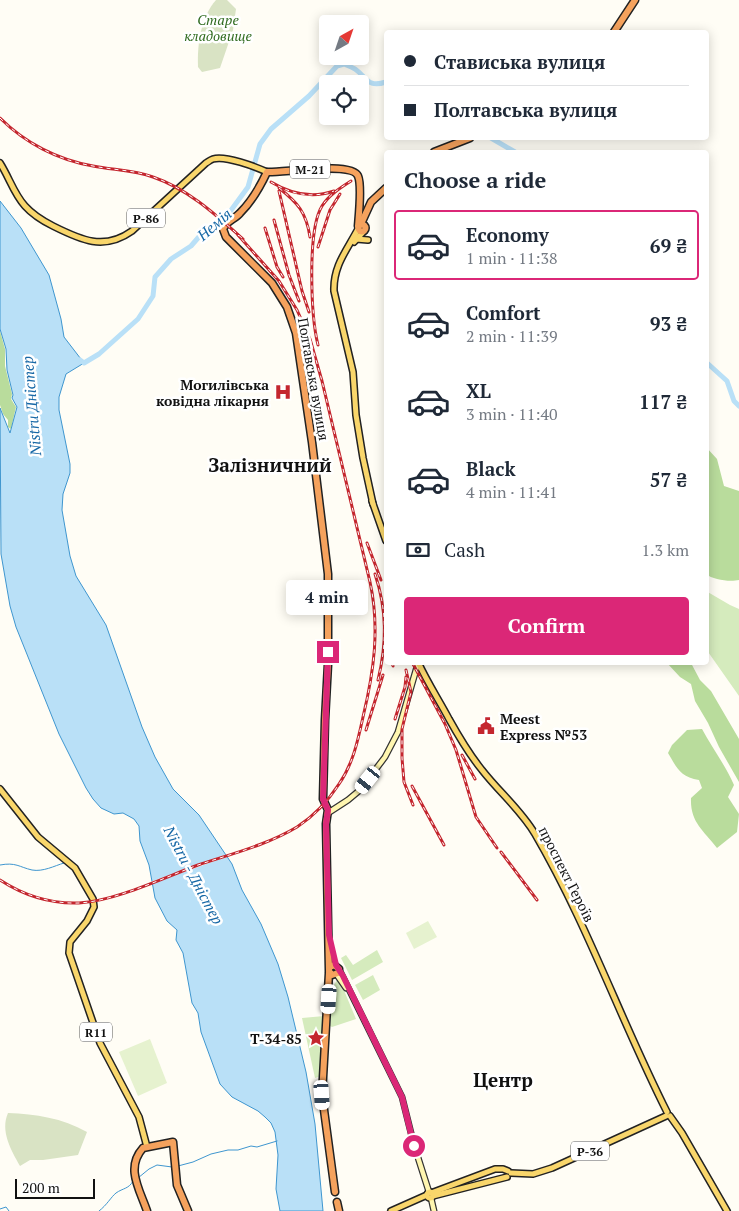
<!DOCTYPE html>
<meta charset="utf-8">
<style>
body{margin:0;font-family:"PT Serif",serif;background:#f2f2f3;color:#1f2937;height:100vh;display:flex;flex-direction:column;font-size:19px;white-space:nowrap}
*{box-sizing:border-box;margin:0}
p{font-size:16px;color:#747a83}
.icon{flex:none;width:28px;height:28px;fill:none;stroke:currentColor;stroke-width:2;stroke-linecap:round;stroke-linejoin:round}
.map{position:relative;flex:1;overflow:hidden}
.drawer{position:absolute;left:384px;top:150px;width:325px;height:515px;display:flex;flex-direction:column;background:#fff;border-radius:5px;box-shadow:0 2px 12px #0003}
.drawer>*{flex:none}
.banner{position:absolute;left:384px;top:30px;width:325px;height:110px;border-radius:5px;box-shadow:0 2px 12px #0003;display:grid;align-content:center;height:110px;padding:0 20px;background:#fff}
.needle{width:32px;rotate:40deg}
.buttons{position:absolute;left:319px;top:15px;display:grid;gap:10px}
.buttons a{display:grid;place-items:center;width:50px;height:50px;border-radius:5px;background:#fff;box-shadow:0 2px 12px #0003;font-size:25px}
.scale{position:absolute;left:15px;bottom:12px;width:80px;box-sizing:border-box;padding-left:5px;border:2px solid #111;border-top:0;font-size:14px;line-height:18px;white-space:nowrap;color:#111;-webkit-text-stroke:4px #fff;paint-order:stroke}
.end{position:absolute;width:22px;height:22px;margin:-11px;border:6px solid #db2777;background:#fff;box-shadow:0 0 0 2px #fff}
.from{border-radius:50%}
.bubble{position:absolute;height:35px;border-radius:5px;background:#fff;box-shadow:0 2px 12px #0003;font-size:16px;font-weight:700;line-height:35px;text-align:center}
.car{position:absolute;width:15px;height:30px;margin:-15px -8px;border-radius:6px;box-shadow:0 0 4px 1px #0007;background:linear-gradient(#fff 24%,#345 0 40%,#fff 0 76%,#345 0 86%,#fff 0)}
.banner b{display:flex;align-items:center;gap:18px;height:48px;font-size:19px}
.banner b+b{border-top:1px solid #e0e1e3}
.banner i{width:12px;height:12px;background:#1f2937}
ul{padding:0;list-style:none}
li{display:flex;align-items:center;gap:15px;height:70px;margin:0 10px 8px;padding:0 10px;border:2px solid transparent;border-radius:5px}
li div{flex:1}
li b{display:block;font-size:19px}
li em{font-style:normal;font-weight:700}
li.selected{border-color:#db2777}
li>.icon{width:45px;height:45px;stroke-width:1.5}
h2{padding:0 20px;font-size:22px;line-height:60px}
.pay{display:flex;align-items:center;gap:12px;height:55px;padding:0 20px;font-size:19px}
.pay p{margin-inline-start:auto}
.primary-button{display:flex;gap:10px;margin-top:auto;padding:10px 20px}
.primary-button a{flex:1;height:58px;border-radius:5px;background:#db2777;color:#fff;font-size:20px;font-weight:700;line-height:58px;text-align:center}
.map>svg:first-child{display:block}
</style>
<div class="map">
<svg width="739" height="1211" viewBox="0 0 739 1211">
<rect width="100%" height="100%" fill="#fffdf5"/>
<g fill="#d5ebbd">
<path d="M706,591L730,605L739,609V696L706,649Z"/>
<path d="M377,950L383,962L352,980L341,958L346,955L353,965Z"/>
<path d="M373,975L380,990L363,1000L355,985Z"/>
<path d="M337,980L343,988L356,1019L332,1027L330,1026L334,985Z"/>
<path d="M324,1016L321,1076L315,1078L302,1018Z"/>
</g>
<g fill="#b9dc9c">
<path d="M0,331L5,349V366L12,394L11,399L16,407L11,429L8,427V420L3,414L0,405Z"/>
<path d="M706,447L717,459L724,486L739,491V580C730,582 713,580 706,574Z"/>
<path d="M667,663H691L700,680L711,691L739,739V782L719,747L708,723L695,701L691,684L680,677Z"/>
<path d="M702,729C712,748 726,766 734,785L728,797L739,814L737,832L717,848C703,830 690,822 691,798L702,788L699,780C680,777 677,768 668,753L672,745L687,730Z"/>
</g>
<g fill="#d9e3c4">
<path d="M216,0H227L236,9L233,30L220,68L202,72L198,67C197,44 201,17 216,0Z"/>
<path d="M8,1113C36,1114 62,1118 87,1132L78,1155L43,1160H30L20,1166C11,1150 0,1131 8,1113Z"/>
</g>
<g fill="#e6f2cf">
<path d="M428,921L437,937L414,949L406,933Z"/>
<path d="M150,1039L167,1083L138,1096L119,1052Z"/>
</g>
<path fill="#b9e0f7" stroke="#3f96cf" d="M0,201L21,228L49,275L61,319L64,337L84,363L66,374L59,397V410L70,464V473L63,494L62,510L70,556L76,576L106,625L142,727L155,757L173,789L199,815L232,864L242,890L261,924L278,964L288,997L306,1072L315,1124L323,1211H280L276,1189L278,1155L275,1132L271,1123L265,1117L258,1111L232,1097L220,1084L201,1032L198,1013L192,1003L183,953L176,940L177,930L167,921L155,898L149,865L140,841L139,826L134,819L123,813L114,814L101,808L93,799L86,788L59,734L16,627L10,606L1,554L0,408L10,433L17,407L12,398L13,395L7,370L6,349L0,329Z"/>
<path fill="#fffdf5" d="M228,854L229,856L150,884V882Z"/>
<g fill="none" stroke-linecap="round" stroke-linejoin="round">
<g stroke="#3f96cf" stroke-width="1">
<path d="M0,865C16,862 19,867 32,870C43,872 54,866 64,863"/>
<path d="M178,1166L193,1162L211,1154L228,1150H238L251,1146L257,1147L277,1141"/>
<path d="M138,1178L149,1169L157,1165L172,1167"/>
<path d="M0,1209L6,1207L9,1211"/>
<path d="M99,1211C107,1205 111,1197 116,1193C123,1188 129,1189 133,1181"/>
</g>
<g stroke="#b9e0f7" stroke-width="5">
<path d="M491,138L515,152"/>
<path d="M80,360L84,363L99,354L138,319L153,296L155,277L171,259L191,246L204,231L229,213L248,187L260,144L271,129L309,96L337,66L344,64C347,65 351,67 355,69C368,78 367,88 386,82"/>
<path d="M706,362L727,381L734,401L739,406"/>
</g>
<g stroke="#333" stroke-width="7">
<g id="secondary">
<path d="M328,813L348,800L360,790L385,757L398,732L418,663"/>
<path d="M339,969L402,1097L414,1145L429,1192"/>
<path d="M337,975L346,988"/>
<path d="M431,1198L434,1211"/>
</g>
</g>
<g stroke="#222" stroke-width="8">
<g id="primary">
<path d="M0,163C9,177 14,194 25,206C33,215 43,221 53,226C81,240 104,251 132,231L206,163C208,162 210,160 213,159C225,155 256,167 267,172"/>
<path d="M358,229C347,250 333,266 334,291L353,372L356,415L363,458L373,504"/>
<path d="M356,239L368,240"/>
<path d="M354,242L364,231"/>
<path d="M372,501L386,541"/>
<path d="M418,662C427,682 439,700 449,719C459,737 469,754 482,770C499,792 521,810 535,834C587,923 621,1021 667,1112"/>
<path d="M0,789L38,837L75,868L93,899L94,907L87,921L70,942L69,953L100,1043L139,1117L147,1147"/>
<path d="M670,1116L682,1133L727,1211"/>
<path d="M511,1173L533,1174L552,1168L666,1116"/>
<circle cx="430" cy="1195" r="3"/>
<path d="M431,1193L495,1169H503L508,1171"/>
<path d="M433,1196L507,1177"/>
<path d="M391,1211L427,1195"/>
</g>
</g>
<g stroke="#222" stroke-width="9">
<g id="highway">
<path d="M614,32L635,0"/>
<path d="M434,152L470,138"/>
<path d="M361,224L371,202L386,188"/>
<circle cx="362" cy="228" r="3.5"/>
<path d="M330,967L334,965L339,969L338,973L332,975L329,971L326,824L328,810L323,799L325,720L328,664V574L312,442L296,333L287,307L272,283L226,237L223,229C226,221 235,219 240,213C252,201 260,187 267,172C282,173 352,161 358,176C362,185 359,214 358,226"/>
<path d="M329,973L322,1095L335,1192"/>
<path d="M337,1202L339,1211"/>
<path d="M147,1211C140,1190 125,1168 143,1148L173,1142L177,1185L188,1211"/>
</g>
</g>
<use href="#secondary" stroke="#fff6b0" stroke-width="4.5"/>
<use href="#primary" stroke="#f9d66b" stroke-width="5"/>
<use href="#highway" stroke="#f5a25d" stroke-width="6"/>
<g stroke="#c4262e" stroke-width="3">
<g id="rail">
<path d="M0,118C25,143 58,160 93,166C113,170 134,170 153,177C188,189 216,215 243,239"/>
<path d="M271,182C291,194 311,199 334,191"/>
<path d="M279,188C298,203 306,212 310,237"/>
<path d="M279,191L302,291L309,312"/>
<path d="M274,220L289,275L299,301"/>
<path d="M265,228L277,267L283,277"/>
<path d="M318,247L330,210L340,194"/>
<path d="M318,345C311,317 307,230 322,206C329,195 340,188 351,181"/>
<path d="M367,543L381,580"/>
<path d="M375,574C387,610 387,643 378,680"/>
<path d="M392,662L393,666"/>
<path d="M412,662L445,724L456,750L476,817L497,848"/>
<path d="M406,670L411,692L402,729V758L404,782L413,805"/>
<path d="M395,719L405,687L406,677"/>
<path d="M366,730L383,675"/>
<path d="M462,755L475,779"/>
<path d="M412,786L444,845"/>
<path d="M501,852L537,900"/>
<path d="M0,880C23,895 51,904 79,903C115,901 163,878 198,865C231,854 267,845 297,827C314,816 328,801 339,784C353,764 358,740 363,717C374,671 380,628 370,582L322,381L310,339L297,310L279,281L238,235"/>
</g>
</g>
<use href="#rail" stroke="#fff" stroke-width="1" stroke-dasharray="4" stroke-linecap="butt"/>
</g>
<g fill="none" stroke-linecap="round" stroke-linejoin="round">
<path stroke="#db2777" stroke-width="6" d="M328,652L323,799L328,810L326,824L329,935L336,965L343,976L402,1097L414,1146"/>
</g>
<defs>
<g id="hospital-bare" transform="scale(1.35)"><path d="M-5-5h3v3.5h4V-5h3V5h-3V1.5h-4V5h-3Z" fill="#c4262e" stroke="#fff" stroke-width="2.5" paint-order="stroke"/></g>
<g id="civic-bare" transform="scale(1.35)"><path d="M-.6-6.5H3V-4.5H.6V-3L4-1V1h2V6H-6V1h2V-1L-.6-3ZM-1.2 2.5V6h2.4V2.5Z" fill="#c4262e" stroke="#fff" stroke-width="2.5" paint-order="stroke"/></g>
<g id="sight-bare" transform="scale(1.35)"><path d="M0-6L1.8-2.2L6-1.7L2.9 1.2L3.7 5.4L0 3.3L-3.7 5.4L-2.9 1.2L-6-1.7L-1.8-2.2Z" fill="#c4262e" stroke="#fff" stroke-width="2.5" paint-order="stroke"/></g>
</defs>
<g fill-rule="evenodd">
<use href="#hospital-bare" x="283" y="392"/>
<use href="#civic-bare" x="486" y="726"/>
<use href="#sight-bare" x="316" y="1038"/>
</g>
<g text-anchor="middle" dominant-baseline="central" stroke-width="5" stroke-linejoin="round" paint-order="stroke">
<g fill="#fff" stroke="#585858" stroke-width="1">
<rect x="290" y="159.5" width="40" height="19" rx="4"/>
<rect x="127" y="208.5" width="38" height="19" rx="4"/>
<rect x="80" y="1022.5" width="32" height="19" rx="4"/>
<rect x="571" y="1141.5" width="38" height="19" rx="4"/>
</g>
<g font-size="12" font-weight="bold" fill="#111">
<text x="310" y="169">М-21</text>
<text x="146" y="218">Р-86</text>
<text x="96" y="1032">R11</text>
<text x="590" y="1151">Р-36</text>
</g>
<g font-size="14" font-style="italic" fill="#2f6b1f" stroke="#fff">
<text x="218" y="19">Старе<tspan x="218" dy="16">кладовище</tspan></text>
</g>
<g font-size="14" fill="#111" stroke="#fff">
<text transform="translate(314 379) rotate(80)">Полтавська вулиця</text>
<text transform="translate(567 874) rotate(63)">проспект Героїв</text>
</g>
<g font-size="14" font-weight="bold" fill="#111" stroke="#fff" text-anchor="end">
<text x="269" y="384">Могилівська<tspan x="269" dy="16">ковідна лікарня</tspan></text>
<text x="500" y="718" text-anchor="start">Meest<tspan x="500" dy="16">Express №53</tspan></text>
<text x="302" y="1038">Т-34-85</text>
</g>
<g font-size="15" font-style="italic" fill="#1768a6" stroke="#fff">
<text transform="translate(214 224) rotate(-41)">Немія</text>
<text transform="translate(31 406) rotate(-95)">Nistru Дністер</text>
<text transform="translate(194 875) rotate(62)">Nistru - Дністер</text>
</g>
<g font-size="19" font-weight="bold" fill="#111" stroke="#fff">
<text x="270" y="464">Залізничний</text>
<text x="503" y="1079">Центр</text>
</g>
</g>
</svg>
<div class="buttons">
<a><svg class="needle" viewBox="-14 -14 28 28"><path d="M0-13l5 13h-10z" fill="#e53935"/><path d="M0 13l5-13h-10z" fill="#747a83"/></svg></a>
<a><svg class="icon" aria-label="locate" viewBox="0 0 24 24"><circle cx="12" cy="12" r="6"/><path d="M12 2v4M12 18v4M2 12h4M18 12h4"/></svg></a>
</div>
<div class="scale">200 m</div>
<i class="end from" style="left:414px;top:1146px"></i>
<i class="end" style="left:328px;top:652px"></i>
<div class="bubble" style="left:286px;top:580px;width:82px">4 min</div>
<i class="car" style="left:368px;top:780px;rotate:219deg"></i>
<i class="car" style="left:329px;top:999px;rotate:184deg"></i>
<i class="car" style="left:322px;top:1095px;rotate:176deg"></i>
<div class="banner">
<b><i class="from"></i>Стависька вулиця</b>
<b><i></i>Полтавська вулиця</b>
</div>
<section class="drawer">
<h2>Choose a ride</h2>
<ul>
<li class="selected"><svg class="icon" aria-label="car" viewBox="0 0 24 24"><path d="M5 17H2v-5l4-1 3-4h7l3 4 3 1v5h-3M9 17h6M6 11h13"/><circle cx="7" cy="17" r="2"/><circle cx="17" cy="17" r="2"/></svg><div><b>Economy</b><p>1 min · 11:38</p></div><em>69 ₴</em></li>
<li><svg class="icon" aria-label="car" viewBox="0 0 24 24"><path d="M5 17H2v-5l4-1 3-4h7l3 4 3 1v5h-3M9 17h6M6 11h13"/><circle cx="7" cy="17" r="2"/><circle cx="17" cy="17" r="2"/></svg><div><b>Comfort</b><p>2 min · 11:39</p></div><em>93 ₴</em></li>
<li><svg class="icon" aria-label="car" viewBox="0 0 24 24"><path d="M5 17H2v-5l4-1 3-4h7l3 4 3 1v5h-3M9 17h6M6 11h13"/><circle cx="7" cy="17" r="2"/><circle cx="17" cy="17" r="2"/></svg><div><b>XL</b><p>3 min · 11:40</p></div><em>117 ₴</em></li>
<li><svg class="icon" aria-label="car" viewBox="0 0 24 24"><path d="M5 17H2v-5l4-1 3-4h7l3 4 3 1v5h-3M9 17h6M6 11h13"/><circle cx="7" cy="17" r="2"/><circle cx="17" cy="17" r="2"/></svg><div><b>Black</b><p>4 min · 11:41</p></div><em>57 ₴</em></li>
</ul>
<div class="pay"><svg class="icon" aria-label="cash" viewBox="0 0 24 24"><path d="M3 7h18v10H3z"/><circle cx="12" cy="12" r="2"/></svg>Cash<p>1.3 km</p></div>
<div class="primary-button"><a>Confirm</a></div>
</section>
</div>
